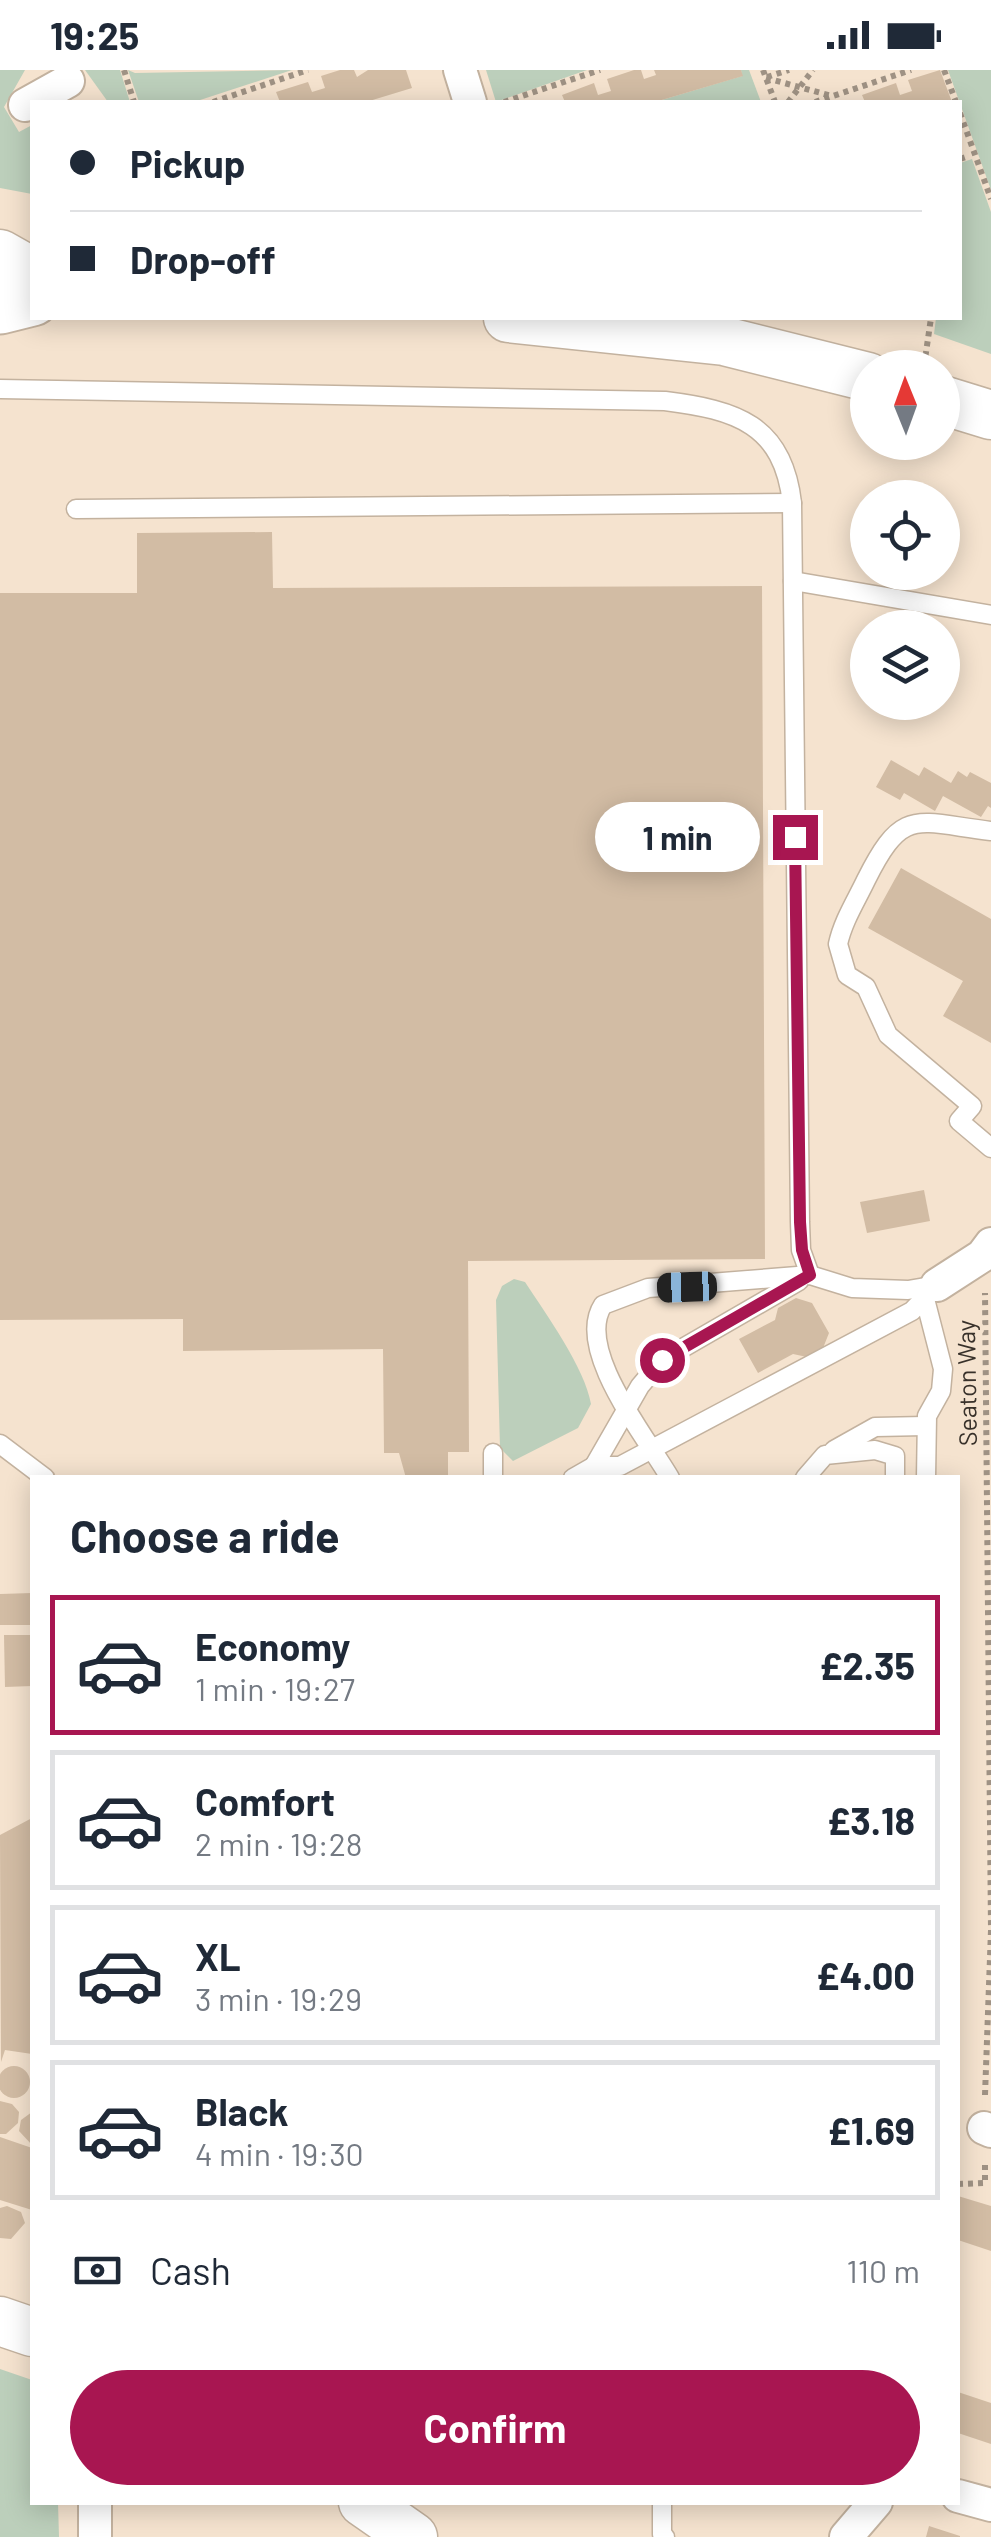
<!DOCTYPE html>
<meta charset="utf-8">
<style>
body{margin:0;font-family:Barlow,sans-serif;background:#f6f6f7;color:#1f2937;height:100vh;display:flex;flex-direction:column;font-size:38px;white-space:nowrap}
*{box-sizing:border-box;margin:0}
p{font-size:32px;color:#747a83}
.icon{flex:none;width:55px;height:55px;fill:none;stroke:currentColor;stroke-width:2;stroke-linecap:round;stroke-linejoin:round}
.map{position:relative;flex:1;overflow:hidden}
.panel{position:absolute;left:30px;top:1405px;width:930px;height:1030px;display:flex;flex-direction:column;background:#fff;border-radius:0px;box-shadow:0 5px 25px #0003}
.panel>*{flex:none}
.top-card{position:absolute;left:30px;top:30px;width:932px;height:220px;border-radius:0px;box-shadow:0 5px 25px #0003;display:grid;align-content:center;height:220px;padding:0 40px;background:#fff}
.needle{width:65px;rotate:359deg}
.buttons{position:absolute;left:850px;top:280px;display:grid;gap:20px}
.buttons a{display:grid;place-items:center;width:110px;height:110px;border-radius:50%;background:#fff;box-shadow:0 5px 25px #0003;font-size:50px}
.end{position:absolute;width:45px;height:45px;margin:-22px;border:12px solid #a81651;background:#fff;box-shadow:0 0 0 5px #fff}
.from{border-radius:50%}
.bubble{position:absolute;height:70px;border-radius:35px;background:#fff;box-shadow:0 5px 25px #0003;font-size:32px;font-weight:700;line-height:70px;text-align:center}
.car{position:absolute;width:30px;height:60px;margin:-30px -15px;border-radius:12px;box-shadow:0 0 8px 2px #0007;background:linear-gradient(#222 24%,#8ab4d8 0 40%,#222 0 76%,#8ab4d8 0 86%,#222 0)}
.top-card b{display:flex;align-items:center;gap:35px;height:95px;font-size:38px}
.top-card b+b{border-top:2px solid #e0e1e3}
.top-card i{width:25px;height:25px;background:#1f2937}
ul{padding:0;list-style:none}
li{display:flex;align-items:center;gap:30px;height:140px;margin:0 20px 15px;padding:0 20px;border:5px solid #e0e1e3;border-radius:0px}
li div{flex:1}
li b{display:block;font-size:38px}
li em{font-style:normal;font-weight:700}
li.selected{border-color:#a81651}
li>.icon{width:90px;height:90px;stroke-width:1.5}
h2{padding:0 40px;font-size:45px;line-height:120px}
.pay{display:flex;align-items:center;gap:25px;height:110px;padding:0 40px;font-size:38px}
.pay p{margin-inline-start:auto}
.button{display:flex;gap:20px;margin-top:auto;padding:20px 40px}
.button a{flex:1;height:115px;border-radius:60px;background:#a81651;color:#fff;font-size:40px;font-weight:700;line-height:115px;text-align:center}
.status{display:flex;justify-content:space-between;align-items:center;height:70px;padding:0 50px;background:#fff;direction:ltr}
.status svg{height:28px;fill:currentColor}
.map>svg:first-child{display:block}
</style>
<div class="status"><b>19:25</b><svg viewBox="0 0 49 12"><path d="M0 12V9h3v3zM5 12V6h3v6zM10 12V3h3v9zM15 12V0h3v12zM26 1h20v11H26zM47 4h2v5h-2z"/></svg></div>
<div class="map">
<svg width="991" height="2467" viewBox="0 0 991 2467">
<rect width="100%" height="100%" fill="#f5e3cf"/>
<g fill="#bccfbb">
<path d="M0,0H25L4,37L19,62L32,55V124L0,118Z"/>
<path d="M85,0H120L130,32H108Z"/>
<path d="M128,0L135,3L292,0L194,32H139Z"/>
<path d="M486,0H587L496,32Z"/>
<path d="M741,0H749L761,32H655L742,6Z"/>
<path d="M948,0H991V120Z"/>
<path d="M972,89L991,142V284L934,264L936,248H960V93Z"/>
<path d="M514,1209L525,1212C546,1244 585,1298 591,1334L578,1358L513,1391L500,1378L496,1230L502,1216Z"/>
<path d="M0,2299L32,2310V2432L58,2433L59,2467H0Z"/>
</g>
<g fill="#d2bca4">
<path d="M340,0H354L357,7L368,0H406L412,18L366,32H280L276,22L308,12L312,22L325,18L321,6Z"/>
<path d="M634,0H641L644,9L656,5L654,0H741L743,6L655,32H565L562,25L594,13L598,25L611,21L607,9Z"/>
<path d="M940,0L952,32H865L862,25L896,13L900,25L912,21L908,10Z"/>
<path d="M272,462L273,518L762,516L765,1189L468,1191L469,1382H448V1408H406L399,1383H384L383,1279L183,1281V1249L0,1250V523H137V463Z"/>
<path d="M891,690L919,706L924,697L951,713L958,701L967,707L970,702L991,713V738L988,736L981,747L943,726L935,741L904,723L900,730L876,717Z"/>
<path d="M901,798L991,849V973L943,946L963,911L868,858Z"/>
<path d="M924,1120L930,1151L867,1163L860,1132Z"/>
<path d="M796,1228L812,1233L829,1263L823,1278L807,1287L793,1284L758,1303L739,1269L775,1250L778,1238Z"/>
<path d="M32,1523V1555H0V1524Z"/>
<path d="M4,1565H32V1616L5,1617Z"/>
<path d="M32,1748V1984L5,1980L1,1992L0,1765Z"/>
<circle cx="14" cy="2012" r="16"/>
<path d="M0,2031L12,2034L19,2042L18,2053L6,2064H0Z"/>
<path d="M32,2042V2075L19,2061L21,2050Z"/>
<path d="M0,2067L32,2078V2140L0,2130Z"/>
<path d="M958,2126L991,2136V2181L958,2170Z"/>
<path d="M7,2136L21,2142L25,2153L11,2169L0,2168V2138Z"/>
<path d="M958,2322L991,2333V2374L958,2363Z"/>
<path d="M929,2456L960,2466V2467H926Z"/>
</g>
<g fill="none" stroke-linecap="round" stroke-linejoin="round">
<g stroke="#c3b29f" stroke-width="21">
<g id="lane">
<path d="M0,319L665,331C736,340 783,354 792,433L800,1152L801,1180L810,1205"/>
<path d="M76,439L792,433"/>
<path d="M793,511L991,545"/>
<path d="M991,761C915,752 903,736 866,810C856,831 843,851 838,874L847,905L866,917L888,965L972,1036L959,1051L991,1078"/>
<path d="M925,1229L943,1299L941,1321L927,1346L926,1408"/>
<path d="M0,1374L45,1408"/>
<path d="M834,1380L875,1357L925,1356"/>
<path d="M493,1383V1408"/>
<path d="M594,1396L640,1316L662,1290L799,1211"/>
<path d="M573,1408L594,1396H620L912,1241L937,1215"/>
<path d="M670,1408C647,1368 574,1279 603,1235L648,1218L810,1205L852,1218L908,1220L937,1215"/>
<path d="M805,1408L825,1385L875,1380L895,1386V1408"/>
<path d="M662,2432V2464L665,2467"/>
</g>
</g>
<g stroke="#c3b29f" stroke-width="36">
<g id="street">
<path d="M460,0L470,32"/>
<path d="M25,35L68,11"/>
<path d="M937,1215L982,1186L991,1174"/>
<path d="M984,2058L991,2061"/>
<path d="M958,2426L991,2435"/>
<path d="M95,2432V2467"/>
<path d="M846,2467L876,2432"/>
</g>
</g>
<g stroke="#c3b29f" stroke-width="51">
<g id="secondary">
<path d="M0,184L32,202"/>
<path d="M508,248L724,271L868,307"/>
<path d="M942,330L991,345"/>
<path d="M0,2251L32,2262"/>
<path d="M363,2432L413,2467"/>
</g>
</g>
<g stroke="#c3b29f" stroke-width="59">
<path id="highway" d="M0,236L32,228"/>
</g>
<g stroke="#9f9284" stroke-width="6" stroke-dasharray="5 5" stroke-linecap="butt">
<path d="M124,0L134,32"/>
<path d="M763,0L775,32"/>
<path d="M944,0L956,32"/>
<path d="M767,7L789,0"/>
<path d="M766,8L832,26"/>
<path d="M213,32L308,0"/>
<path d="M504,32L600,0"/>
<path d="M788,32L813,0"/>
<path d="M815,32L911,0"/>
<path d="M960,43L991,129"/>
<path d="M960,89L966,87"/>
<path d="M924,296L931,248"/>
<path d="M985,2025L991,1860L985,1223"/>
<path d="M958,2114L985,2113V2093"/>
</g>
<use href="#lane" stroke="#fff" stroke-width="18"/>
<use href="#street" stroke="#fff" stroke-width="32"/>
<use href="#secondary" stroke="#fff" stroke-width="48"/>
<use href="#highway" stroke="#fff" stroke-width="55"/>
</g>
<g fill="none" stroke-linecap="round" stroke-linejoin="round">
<path stroke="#a81651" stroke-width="12" d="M662,1290L810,1205L802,1180L800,1152L795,767"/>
</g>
<g text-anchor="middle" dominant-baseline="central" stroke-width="8" stroke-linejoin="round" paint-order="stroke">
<g font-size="25" fill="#38312a" stroke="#f5e3cf">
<text transform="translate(966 1313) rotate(-91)">Seaton Way</text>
</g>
</g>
</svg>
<div class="buttons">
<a><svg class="needle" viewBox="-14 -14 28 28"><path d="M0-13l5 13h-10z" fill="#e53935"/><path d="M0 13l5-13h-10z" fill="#747a83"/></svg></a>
<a><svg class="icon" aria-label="locate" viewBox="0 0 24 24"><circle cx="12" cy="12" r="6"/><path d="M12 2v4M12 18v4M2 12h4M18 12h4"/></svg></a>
<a><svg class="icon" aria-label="layers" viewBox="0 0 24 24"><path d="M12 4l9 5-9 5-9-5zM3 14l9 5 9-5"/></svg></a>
</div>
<i class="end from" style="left:662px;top:1290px"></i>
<i class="end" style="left:795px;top:767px"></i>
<div class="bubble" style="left:595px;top:732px;width:165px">1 min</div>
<i class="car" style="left:687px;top:1217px;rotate:268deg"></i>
<div class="top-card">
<b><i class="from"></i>Pickup</b>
<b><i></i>Drop-off</b>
</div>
<section class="panel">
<h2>Choose a ride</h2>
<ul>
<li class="selected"><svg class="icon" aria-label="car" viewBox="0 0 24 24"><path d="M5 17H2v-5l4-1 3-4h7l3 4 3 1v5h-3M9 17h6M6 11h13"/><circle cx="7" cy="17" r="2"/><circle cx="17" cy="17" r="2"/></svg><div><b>Economy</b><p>1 min · 19:27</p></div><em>£2.35</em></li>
<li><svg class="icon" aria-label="car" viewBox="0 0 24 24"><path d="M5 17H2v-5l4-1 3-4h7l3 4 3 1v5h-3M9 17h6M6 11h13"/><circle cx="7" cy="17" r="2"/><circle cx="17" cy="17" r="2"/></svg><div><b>Comfort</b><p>2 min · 19:28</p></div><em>£3.18</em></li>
<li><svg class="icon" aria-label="car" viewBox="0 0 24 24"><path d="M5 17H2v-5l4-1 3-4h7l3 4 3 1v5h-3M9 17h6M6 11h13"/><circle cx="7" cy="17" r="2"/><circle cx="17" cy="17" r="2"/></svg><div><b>XL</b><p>3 min · 19:29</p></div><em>£4.00</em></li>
<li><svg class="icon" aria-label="car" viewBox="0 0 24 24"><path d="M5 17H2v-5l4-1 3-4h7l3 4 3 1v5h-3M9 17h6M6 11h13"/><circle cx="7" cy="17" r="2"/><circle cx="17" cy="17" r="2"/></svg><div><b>Black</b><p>4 min · 19:30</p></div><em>£1.69</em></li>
</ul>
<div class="pay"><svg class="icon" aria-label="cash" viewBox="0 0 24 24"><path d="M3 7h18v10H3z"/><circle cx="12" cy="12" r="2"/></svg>Cash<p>110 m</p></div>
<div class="button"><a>Confirm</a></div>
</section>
</div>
